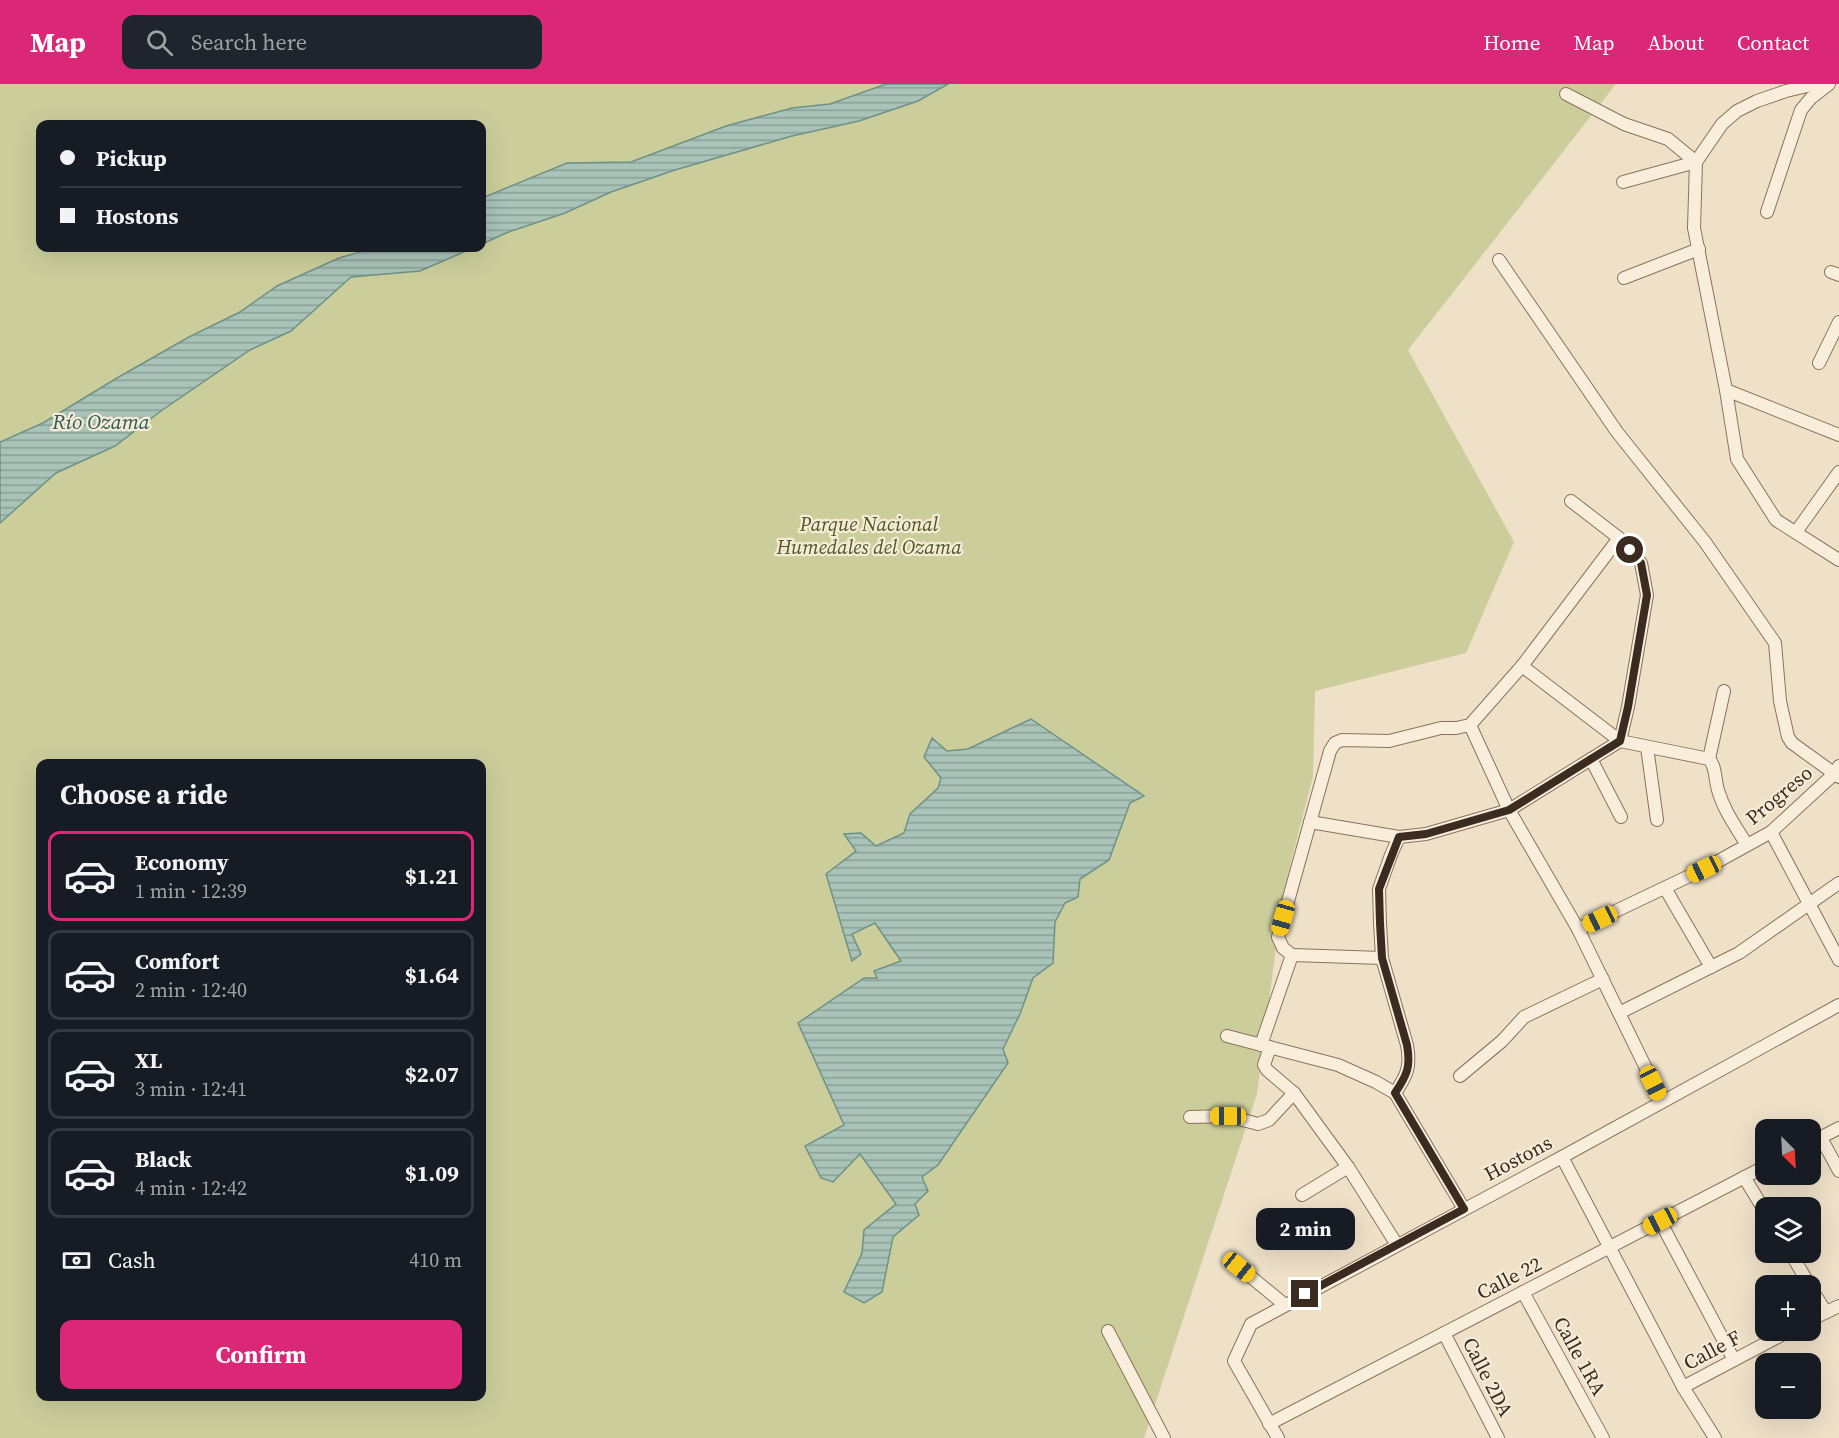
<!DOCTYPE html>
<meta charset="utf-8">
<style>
body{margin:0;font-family:"Source Serif 4",serif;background:#20242c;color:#f1f3f6;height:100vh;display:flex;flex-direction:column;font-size:22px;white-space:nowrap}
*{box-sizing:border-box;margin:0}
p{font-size:20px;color:#9ea1a6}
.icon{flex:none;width:33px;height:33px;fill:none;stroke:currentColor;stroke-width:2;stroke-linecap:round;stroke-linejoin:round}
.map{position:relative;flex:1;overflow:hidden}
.side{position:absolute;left:36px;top:675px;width:450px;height:642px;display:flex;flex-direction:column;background:#171b24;border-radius:12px;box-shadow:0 6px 24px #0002}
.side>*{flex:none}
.hud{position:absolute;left:36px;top:36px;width:450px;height:132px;border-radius:12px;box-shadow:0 6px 24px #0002;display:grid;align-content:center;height:132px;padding:0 24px;background:#171b24}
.needle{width:39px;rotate:156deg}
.buttons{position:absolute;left:1755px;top:1035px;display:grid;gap:12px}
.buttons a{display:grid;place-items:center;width:66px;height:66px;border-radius:12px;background:#171b24;box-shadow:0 6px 24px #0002;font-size:30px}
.end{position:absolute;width:27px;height:27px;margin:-14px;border:8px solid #3c2b20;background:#fff;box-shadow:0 0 0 3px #fff}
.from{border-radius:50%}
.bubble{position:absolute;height:42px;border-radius:12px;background:#171b24;box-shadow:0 6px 24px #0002;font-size:20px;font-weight:700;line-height:42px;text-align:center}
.car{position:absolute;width:18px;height:36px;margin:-18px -9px;border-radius:8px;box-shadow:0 0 4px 2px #0007;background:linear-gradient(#f5c518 24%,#345 0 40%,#f5c518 0 76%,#345 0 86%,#f5c518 0)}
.hud b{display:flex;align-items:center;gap:21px;height:57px;font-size:22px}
.hud b+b{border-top:2px solid #363941}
.hud i{width:15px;height:15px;background:#f1f3f6}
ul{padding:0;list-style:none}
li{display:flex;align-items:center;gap:18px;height:90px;margin:0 12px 9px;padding:0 12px;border:3px solid #363941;border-radius:12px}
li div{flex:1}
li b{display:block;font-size:22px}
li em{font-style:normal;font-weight:700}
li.selected{border-color:#db2777}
li>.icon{width:54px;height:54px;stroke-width:1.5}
h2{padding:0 24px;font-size:27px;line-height:72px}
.pay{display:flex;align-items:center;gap:15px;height:66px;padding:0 24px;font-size:22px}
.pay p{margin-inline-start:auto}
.action{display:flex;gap:12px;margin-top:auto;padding:12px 24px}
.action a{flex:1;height:69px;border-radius:12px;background:#db2777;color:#fff;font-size:24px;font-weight:700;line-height:69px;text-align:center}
header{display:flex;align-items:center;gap:36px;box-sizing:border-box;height:84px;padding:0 30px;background:#db2777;color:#fff}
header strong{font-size:28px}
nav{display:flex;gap:33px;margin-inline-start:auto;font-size:21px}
.search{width:420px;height:54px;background:#20242c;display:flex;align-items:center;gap:15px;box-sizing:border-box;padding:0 21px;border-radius:12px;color:#9ea1a6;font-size:22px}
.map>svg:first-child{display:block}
</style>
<header>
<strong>Map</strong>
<div class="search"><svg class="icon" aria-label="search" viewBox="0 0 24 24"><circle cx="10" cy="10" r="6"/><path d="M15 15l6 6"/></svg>Search here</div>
<nav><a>Home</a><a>Map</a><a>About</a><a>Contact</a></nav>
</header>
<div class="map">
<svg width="1839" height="1354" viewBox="0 0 1839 1354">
<defs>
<pattern id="water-rules" width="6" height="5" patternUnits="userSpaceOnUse" patternTransform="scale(1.5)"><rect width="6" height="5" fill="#a9c3b9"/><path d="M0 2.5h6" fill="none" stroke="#8b9f96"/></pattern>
</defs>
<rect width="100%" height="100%" fill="#efe0c8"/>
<path fill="#cbce9b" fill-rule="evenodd" d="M0,0H1616L1408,266L1514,458L1466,569L1315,607L1313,692L1283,809L1257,1010L1144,1354H0ZM40,40H482V164H40ZM40,680H482V1312H40Z"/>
<g fill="url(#water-rules)" stroke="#6f9287" stroke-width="1.5">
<path d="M886,0H948L918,17L859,37L792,52L675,86L611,108L565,129L506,149L482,160V114L567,79L631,78L726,42L792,24L830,20Z"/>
<path d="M374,164H473L420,187L351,193L291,247L250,266L161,327L115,362L56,389L0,439V358L43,339L117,294L189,253L240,228L277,202L339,174Z"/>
<path d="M1031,635L1144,712L1130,719L1109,776L1080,795L1078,813L1065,819L1055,838L1053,879L1033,894L1020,930L1003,965L1008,979L938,1081L922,1093L928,1107L915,1120L919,1131L893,1153L882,1208L864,1219L844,1208L862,1169L864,1146L896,1120L860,1070L833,1098L821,1094L805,1062L844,1041L798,939L864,894H877L874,887L901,877L875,839L852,850L861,870L852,877L826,790L856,767L844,750L861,749L876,762L904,749L910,730L938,704L941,694L924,673L932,654L947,667L968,665Z"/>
</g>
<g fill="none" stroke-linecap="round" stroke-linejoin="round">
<g stroke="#8b725c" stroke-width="14">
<g id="street">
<path d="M1816,0L1786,7L1757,17L1737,27L1722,40L1696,78L1694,144L1726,306L1737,375L1776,436L1839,476"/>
<path d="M1566,10L1624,40L1668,55L1696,78"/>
<path d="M1623,98L1696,78"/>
<path d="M1767,128L1801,26L1811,14L1829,0"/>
<path d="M1499,176L1617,348L1705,458L1775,559L1780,617L1788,653L1792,659L1839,693"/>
<path d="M1831,188L1839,191"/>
<path d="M1624,194L1699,165"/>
<path d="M1819,279L1839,238"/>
<path d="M1726,306L1839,351"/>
<path d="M1796,448L1839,388"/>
<path d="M1522,582L1620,657L1709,675C1716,682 1715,697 1718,706C1724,727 1736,743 1747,761"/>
<path d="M1470,641L1509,726L1578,845L1662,1017"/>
<path d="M1647,663L1657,736"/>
<path d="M1591,675L1621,733"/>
<path d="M1709,675L1724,607"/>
<path d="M1310,738L1399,753"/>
<path d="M1771,748L1839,876"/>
<path d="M1665,804L1711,883"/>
<path d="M1578,845L1704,785L1771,748L1834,690L1839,682"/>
<path d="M1292,871L1283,864L1278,853L1330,667L1335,659L1342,656L1389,657L1441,644H1456L1470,641L1522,582L1619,454"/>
<path d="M1292,871L1382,874"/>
<path d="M1619,929L1739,869L1839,799"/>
<path d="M1227,952L1338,981L1376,998L1395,1009L1464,1125"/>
<path d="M1261,961L1292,871"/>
<path d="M1270,963L1264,981L1267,986L1294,1009L1348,1083L1397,1161"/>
<path d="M1460,992L1502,957L1524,933L1603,895"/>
<path d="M1395,1009C1407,991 1411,983 1407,961L1382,874L1380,839L1379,805L1391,771L1399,753L1426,750L1509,726L1620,657L1628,623L1647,511L1641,479L1619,454L1571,417"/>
<path d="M1190,1033L1228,1032L1258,1040L1269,1036L1294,1009"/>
<path d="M1821,1054L1839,1087"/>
<path d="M1810,1059L1839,1044"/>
<path d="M1562,1073L1683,1303L1715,1354"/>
<path d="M1744,1093L1766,1129"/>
<path d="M1302,1111L1348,1083"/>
<path d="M1660,1137L1734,1276"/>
<path d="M1790,1168L1810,1202"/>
<path d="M1239,1183L1285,1221"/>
<path d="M1810,1203L1826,1228"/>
<path d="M1523,1208L1603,1354"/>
<path d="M1810,1236L1839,1222"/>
<path d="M1108,1247L1164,1354"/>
<path d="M1444,1249L1498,1354"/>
<path d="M1683,1303L1791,1246"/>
<path d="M1269,1340L1766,1082"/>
<path d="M1278,1354L1234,1277L1251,1240L1562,1073L1839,921"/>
</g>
</g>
<use href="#street" stroke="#f9eedb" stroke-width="12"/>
</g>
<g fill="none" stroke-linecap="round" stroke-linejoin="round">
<path stroke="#3c2b20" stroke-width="8" d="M1305,1210L1464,1125L1395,1009C1407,991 1411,983 1407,961L1382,874L1380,839L1379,805L1399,753L1426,750L1509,726L1620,657L1628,623L1647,511L1641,479L1630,466"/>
</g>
<g text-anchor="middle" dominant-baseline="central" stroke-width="4.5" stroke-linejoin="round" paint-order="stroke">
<g font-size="20" font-style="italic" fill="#4f5826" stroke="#f6ebd7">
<text x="869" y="440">Parque Nacional<tspan x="869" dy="23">Humedales del Ozama</tspan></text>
</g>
<g font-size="20" fill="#3c2b20" stroke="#f6ebd7">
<text transform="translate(1779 711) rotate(-40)">Progreso</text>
<text transform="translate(1518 1074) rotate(-28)">Hostons</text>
<text transform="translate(1509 1194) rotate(-27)">Calle 22</text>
<text transform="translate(1712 1266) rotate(-28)">Calle F</text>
<text transform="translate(1580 1272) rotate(61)">Calle 1RA</text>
<text transform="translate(1488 1293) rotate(63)">Calle 2DA</text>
</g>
<g font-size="21" font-style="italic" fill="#2f5b55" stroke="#f6ebd7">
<text x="101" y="337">Río Ozama</text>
</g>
</g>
</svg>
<div class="buttons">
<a><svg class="needle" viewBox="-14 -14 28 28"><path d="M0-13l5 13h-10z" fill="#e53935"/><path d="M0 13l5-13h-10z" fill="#9ea1a6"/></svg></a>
<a><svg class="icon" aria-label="layers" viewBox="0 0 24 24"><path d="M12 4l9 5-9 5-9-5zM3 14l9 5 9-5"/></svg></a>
<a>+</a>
<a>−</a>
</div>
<i class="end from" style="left:1630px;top:466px"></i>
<i class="end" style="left:1305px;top:1210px"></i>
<div class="bubble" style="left:1256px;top:1124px;width:99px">2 min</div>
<i class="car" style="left:1704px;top:785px;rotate:245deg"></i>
<i class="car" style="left:1283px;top:834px;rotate:196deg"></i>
<i class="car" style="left:1600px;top:835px;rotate:245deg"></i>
<i class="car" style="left:1653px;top:999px;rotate:154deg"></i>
<i class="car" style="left:1228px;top:1032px;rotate:270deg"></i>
<i class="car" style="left:1660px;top:1137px;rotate:242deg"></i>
<i class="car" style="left:1239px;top:1183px;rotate:129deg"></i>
<div class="hud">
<b><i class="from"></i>Pickup</b>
<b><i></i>Hostons</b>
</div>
<section class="side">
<h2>Choose a ride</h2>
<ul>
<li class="selected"><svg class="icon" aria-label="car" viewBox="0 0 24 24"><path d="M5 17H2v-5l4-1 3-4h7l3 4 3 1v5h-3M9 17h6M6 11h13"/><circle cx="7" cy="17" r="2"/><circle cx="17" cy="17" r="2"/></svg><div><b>Economy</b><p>1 min · 12:39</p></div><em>$1.21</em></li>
<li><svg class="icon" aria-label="car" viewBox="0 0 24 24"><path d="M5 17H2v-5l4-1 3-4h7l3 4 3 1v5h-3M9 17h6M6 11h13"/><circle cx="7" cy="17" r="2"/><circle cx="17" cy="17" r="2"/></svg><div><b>Comfort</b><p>2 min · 12:40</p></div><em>$1.64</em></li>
<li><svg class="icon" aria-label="car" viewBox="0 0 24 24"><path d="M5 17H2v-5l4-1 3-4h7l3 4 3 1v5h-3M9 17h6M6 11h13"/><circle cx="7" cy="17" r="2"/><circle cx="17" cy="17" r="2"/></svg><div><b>XL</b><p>3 min · 12:41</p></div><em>$2.07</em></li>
<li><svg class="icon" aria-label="car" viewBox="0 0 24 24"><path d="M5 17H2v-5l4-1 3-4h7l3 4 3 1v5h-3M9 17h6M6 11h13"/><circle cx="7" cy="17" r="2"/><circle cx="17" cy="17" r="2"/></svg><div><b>Black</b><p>4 min · 12:42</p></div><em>$1.09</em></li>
</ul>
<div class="pay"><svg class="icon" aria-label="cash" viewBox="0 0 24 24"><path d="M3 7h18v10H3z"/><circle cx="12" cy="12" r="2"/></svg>Cash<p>410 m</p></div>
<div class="action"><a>Confirm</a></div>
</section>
</div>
